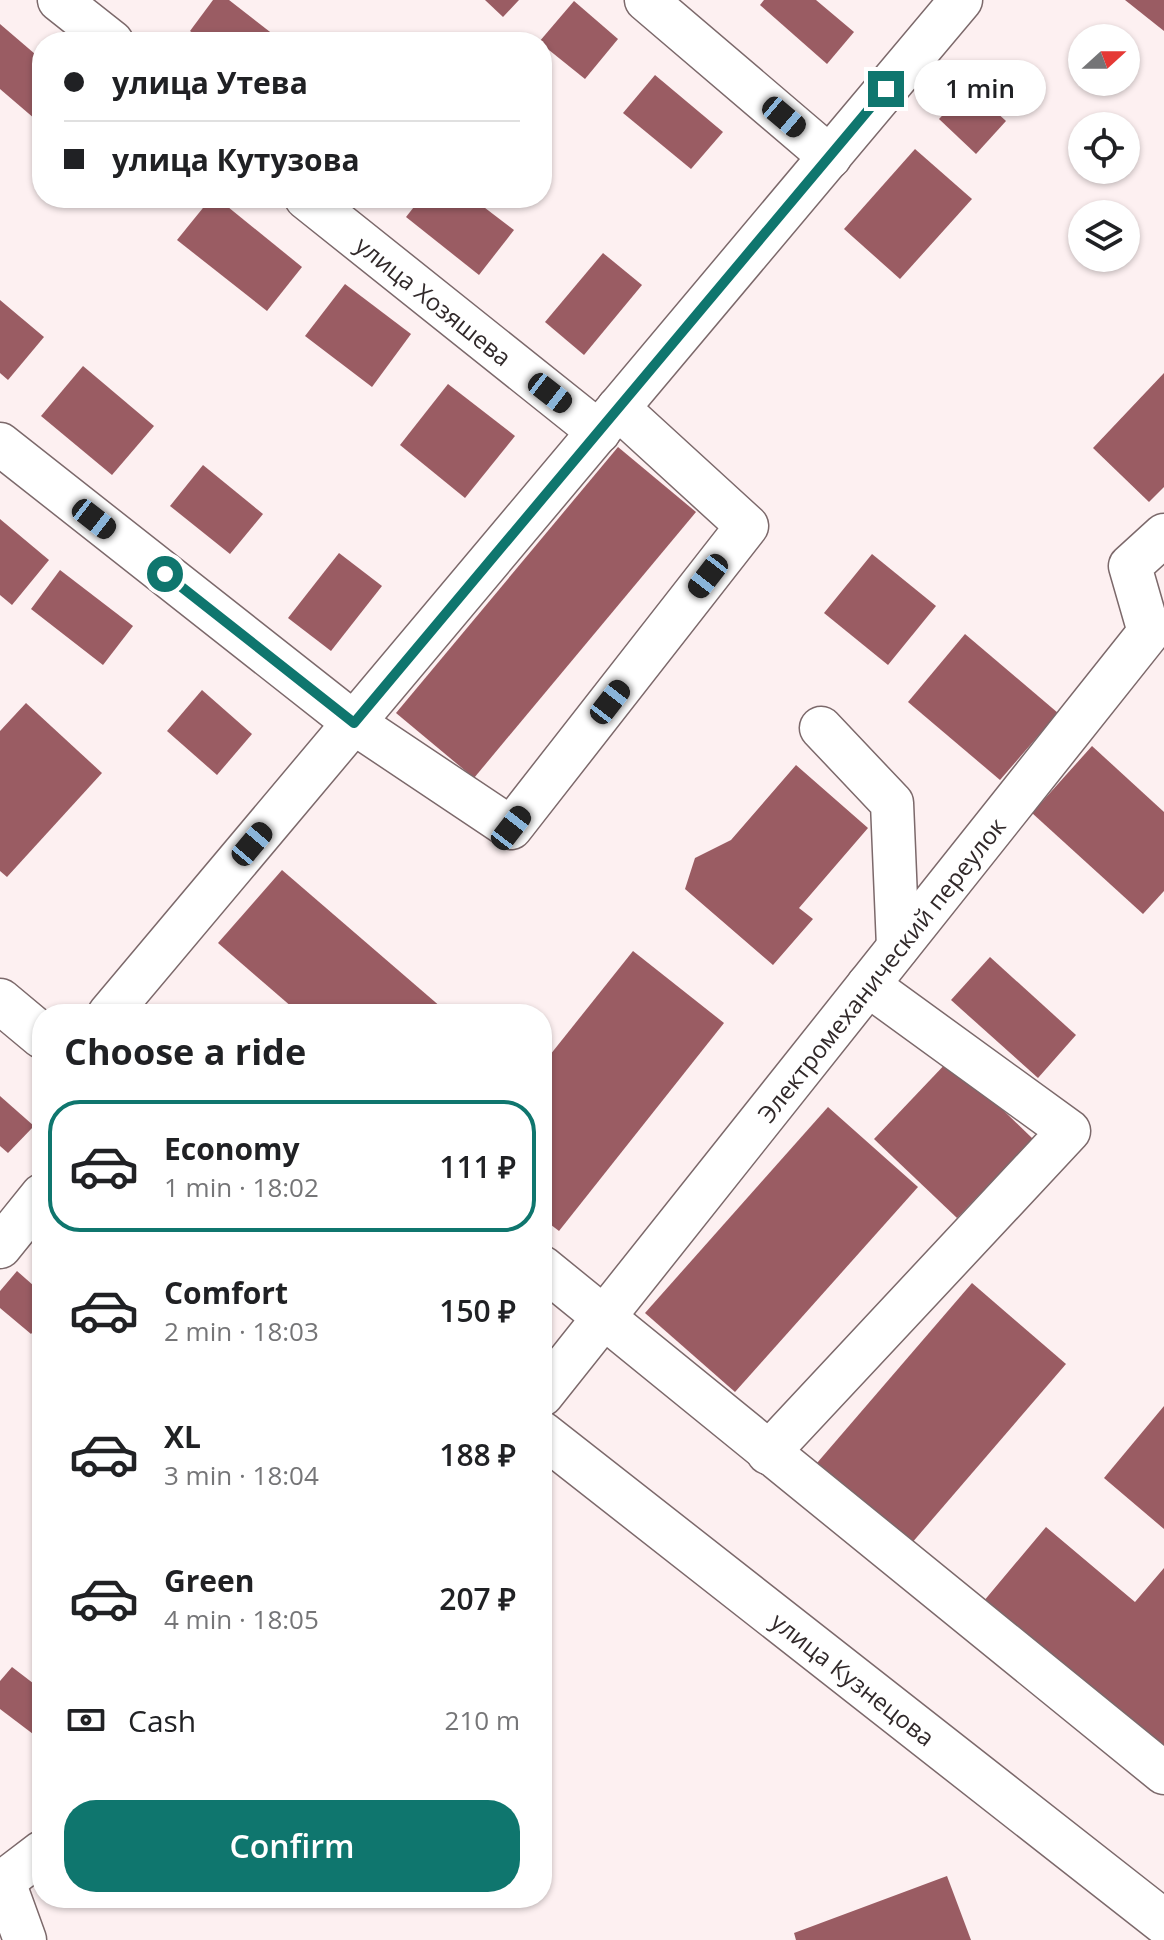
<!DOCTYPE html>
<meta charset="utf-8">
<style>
body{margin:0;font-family:"Open Sans",sans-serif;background:#f6f6f6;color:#202124;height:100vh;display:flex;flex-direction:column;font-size:30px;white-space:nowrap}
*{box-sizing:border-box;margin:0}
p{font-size:26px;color:#757577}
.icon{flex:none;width:44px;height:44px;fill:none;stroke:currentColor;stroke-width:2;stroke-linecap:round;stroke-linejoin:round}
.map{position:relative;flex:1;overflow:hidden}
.sheet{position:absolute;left:32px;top:1004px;width:520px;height:904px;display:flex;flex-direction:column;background:#fff;border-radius:32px;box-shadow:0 2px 6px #0004}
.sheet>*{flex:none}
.guide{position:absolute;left:32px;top:32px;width:520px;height:176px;border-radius:32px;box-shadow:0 2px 6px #0004;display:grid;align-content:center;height:176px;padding:0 32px;background:#fff}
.needle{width:52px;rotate:69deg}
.buttons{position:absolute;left:1068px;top:24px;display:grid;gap:16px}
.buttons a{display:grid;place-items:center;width:72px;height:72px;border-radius:50%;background:#fff;box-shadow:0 2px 6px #0004;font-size:40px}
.end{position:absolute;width:36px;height:36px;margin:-18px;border:10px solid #0f766e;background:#fff;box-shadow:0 0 0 4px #fff}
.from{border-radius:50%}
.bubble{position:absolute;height:56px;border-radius:28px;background:#fff;box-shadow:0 2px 6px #0004;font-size:26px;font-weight:600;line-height:56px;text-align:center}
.car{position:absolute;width:24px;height:48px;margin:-24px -12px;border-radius:10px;box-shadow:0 0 6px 2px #0007;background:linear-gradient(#222 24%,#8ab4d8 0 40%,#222 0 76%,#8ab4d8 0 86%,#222 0)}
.guide b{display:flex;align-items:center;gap:28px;height:76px;font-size:30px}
.guide b+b{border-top:2px solid #e0e0e0}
.guide i{width:20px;height:20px;background:#202124}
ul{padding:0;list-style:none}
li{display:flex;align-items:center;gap:24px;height:132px;margin:0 16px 12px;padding:0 16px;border:4px solid transparent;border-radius:32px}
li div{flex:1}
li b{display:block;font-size:30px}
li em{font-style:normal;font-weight:600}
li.current{border-color:#0f766e}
li>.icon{width:72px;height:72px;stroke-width:1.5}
h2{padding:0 32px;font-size:36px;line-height:96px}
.pay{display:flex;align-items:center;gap:20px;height:88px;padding:0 32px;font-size:30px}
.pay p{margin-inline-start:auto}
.cta{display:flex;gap:16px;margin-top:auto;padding:16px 32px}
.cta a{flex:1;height:92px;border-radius:32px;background:#0f766e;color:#fff;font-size:32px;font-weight:600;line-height:92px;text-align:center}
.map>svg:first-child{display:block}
</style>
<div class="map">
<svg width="1164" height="1940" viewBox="0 0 1164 1940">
<rect width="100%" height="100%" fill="#fdf0f1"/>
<g fill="#9a5c63">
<path d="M213,0H229L283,42H204L190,31Z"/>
<path d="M485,0H519L503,17Z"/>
<path d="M764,0H816L854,32L827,64L760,5Z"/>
<path d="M1125,0H1164V31Z"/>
<path d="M574,1L618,39L585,79L539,42Z"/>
<path d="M0,24L42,60V125L0,89Z"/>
<path d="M655,75L723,132L691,169L623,113Z"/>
<path d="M969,87L1006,121L976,154L939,119Z"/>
<path d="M915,149L972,199L900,279L844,229Z"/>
<path d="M211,198H217L302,267L267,311L177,240Z"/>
<path d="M421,198H472L514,230L479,275L406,217Z"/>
<path d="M603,253L642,285L584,355L545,322Z"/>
<path d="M345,284L411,334L372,387L305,336Z"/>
<path d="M0,300L44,337L8,380L0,373Z"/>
<path d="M83,366L154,426L112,475L41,416Z"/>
<path d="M1164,373V487L1149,502L1093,448Z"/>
<path d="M448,384L515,436L465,498L400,445Z"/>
<path d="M618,447L696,512L474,778L396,713Z"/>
<path d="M203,465L263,514L230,554L170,506Z"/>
<path d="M0,519L49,560L12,605L0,595Z"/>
<path d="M339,553L382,586L331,651L288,618Z"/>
<path d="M872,554L936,606L888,665L824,613Z"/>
<path d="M60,570L133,626L103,665L31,609Z"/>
<path d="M965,634L1058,713L1000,780L908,702Z"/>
<path d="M202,690L252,734L217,775L167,731Z"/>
<path d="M26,703L102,773L7,877L0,871V731Z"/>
<path d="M1092,746L1164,812V891L1143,914L1032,813Z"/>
<path d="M796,765L868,828L799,908L813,919L773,965L685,889L695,858L731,840Z"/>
<path d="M282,870L449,1014H300L218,943Z"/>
<path d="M633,951L724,1023L559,1231L542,1218V1065Z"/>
<path d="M990,957L1076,1035L1038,1078L951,1000Z"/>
<path d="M950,1059L1033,1139L957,1218L874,1139Z"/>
<path d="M0,1096L34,1126L8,1153L0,1146Z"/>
<path d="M828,1107L918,1187L735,1392L645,1313Z"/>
<path d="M17,1271L42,1293V1322L31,1334L0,1308V1291Z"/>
<path d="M972,1283L1066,1364L911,1544L817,1463Z"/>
<path d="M1164,1406V1529L1104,1478Z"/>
<path d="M1046,1527L1135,1602L1164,1568V1766L978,1608Z"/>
<path d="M12,1667L42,1690V1723L33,1734L0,1709V1681Z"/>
<path d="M947,1876L971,1940H796L794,1933Z"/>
</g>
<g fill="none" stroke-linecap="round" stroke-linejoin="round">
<g stroke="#7c696b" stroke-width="45">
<g id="minor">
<path d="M59,0L112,42"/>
<path d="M646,0L830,157"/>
<path id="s1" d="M306,198L599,432"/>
<path d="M0,444L354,723L511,828L747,526L618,408"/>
<path d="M821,728L892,803L898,947"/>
<path d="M109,1014L961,0"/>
<path d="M0,1247L42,1195"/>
<path d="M542,1267L1164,1773"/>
<path id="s2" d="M542,1395L1149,632L1130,566L1164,535"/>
<path d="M768,1453L1069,1131L868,985"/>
<path d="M4,1882L25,1940"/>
<path d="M0,1884L42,1852"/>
</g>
</g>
<g stroke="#7c696b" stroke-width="47">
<g id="major">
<path d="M0,1001L42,1036"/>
<path id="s3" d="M542,1434L1164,1922"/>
</g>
</g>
<use href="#minor" stroke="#fff" stroke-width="42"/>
<use href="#major" stroke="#fff" stroke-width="44"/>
</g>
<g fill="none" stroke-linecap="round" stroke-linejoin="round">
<path stroke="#0f766e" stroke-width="10" d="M165,574L354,723L886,89"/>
</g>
<g text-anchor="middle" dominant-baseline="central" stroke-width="8" stroke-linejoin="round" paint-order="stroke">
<g font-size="24" fill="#31292a" stroke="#fff">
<text stroke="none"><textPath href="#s1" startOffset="164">улица Хозяшева</textPath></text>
<text stroke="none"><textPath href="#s2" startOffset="544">Электромеханический переулок</textPath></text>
<text stroke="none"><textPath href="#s3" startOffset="396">улица Кузнецова</textPath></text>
</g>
</g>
</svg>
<div class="buttons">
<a><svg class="needle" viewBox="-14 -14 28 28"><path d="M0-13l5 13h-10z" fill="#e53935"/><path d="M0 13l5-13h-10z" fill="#757577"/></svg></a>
<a><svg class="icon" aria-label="locate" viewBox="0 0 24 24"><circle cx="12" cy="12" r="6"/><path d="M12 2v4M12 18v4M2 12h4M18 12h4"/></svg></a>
<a><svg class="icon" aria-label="layers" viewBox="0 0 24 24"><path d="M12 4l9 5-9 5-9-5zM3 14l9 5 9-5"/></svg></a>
</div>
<i class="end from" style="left:165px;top:574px"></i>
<i class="end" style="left:886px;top:89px"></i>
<div class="bubble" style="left:914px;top:60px;width:132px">1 min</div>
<i class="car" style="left:784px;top:117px;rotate:130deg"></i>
<i class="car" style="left:550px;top:393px;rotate:128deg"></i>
<i class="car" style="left:94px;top:519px;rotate:128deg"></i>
<i class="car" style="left:708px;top:576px;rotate:218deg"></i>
<i class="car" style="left:610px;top:702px;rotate:38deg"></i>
<i class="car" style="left:511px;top:828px;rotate:38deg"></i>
<i class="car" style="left:252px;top:844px;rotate:40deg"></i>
<div class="guide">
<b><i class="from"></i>улица Утева</b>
<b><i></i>улица Кутузова</b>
</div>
<section class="sheet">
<h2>Choose a ride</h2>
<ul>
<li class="current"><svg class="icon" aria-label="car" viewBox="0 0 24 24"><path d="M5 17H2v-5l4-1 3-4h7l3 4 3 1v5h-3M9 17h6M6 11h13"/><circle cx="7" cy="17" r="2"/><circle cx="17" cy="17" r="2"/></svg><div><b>Economy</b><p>1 min · 18:02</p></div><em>111 ₽</em></li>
<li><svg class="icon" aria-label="car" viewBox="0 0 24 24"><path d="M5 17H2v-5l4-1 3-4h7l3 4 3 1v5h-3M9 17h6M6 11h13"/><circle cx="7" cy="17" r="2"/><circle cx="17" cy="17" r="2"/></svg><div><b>Comfort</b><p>2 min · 18:03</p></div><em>150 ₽</em></li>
<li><svg class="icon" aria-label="car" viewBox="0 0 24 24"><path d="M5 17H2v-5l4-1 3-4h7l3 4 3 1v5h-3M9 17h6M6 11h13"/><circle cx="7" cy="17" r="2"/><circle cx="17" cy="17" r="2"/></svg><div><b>XL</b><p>3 min · 18:04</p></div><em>188 ₽</em></li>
<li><svg class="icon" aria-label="car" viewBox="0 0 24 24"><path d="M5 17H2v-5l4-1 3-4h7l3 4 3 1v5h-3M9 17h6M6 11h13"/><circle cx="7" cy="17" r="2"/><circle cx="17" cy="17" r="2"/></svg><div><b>Green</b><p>4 min · 18:05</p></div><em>207 ₽</em></li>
</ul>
<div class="pay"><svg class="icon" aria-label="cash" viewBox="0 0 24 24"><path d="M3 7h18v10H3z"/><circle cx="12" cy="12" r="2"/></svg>Cash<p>210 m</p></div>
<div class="cta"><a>Confirm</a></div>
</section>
</div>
